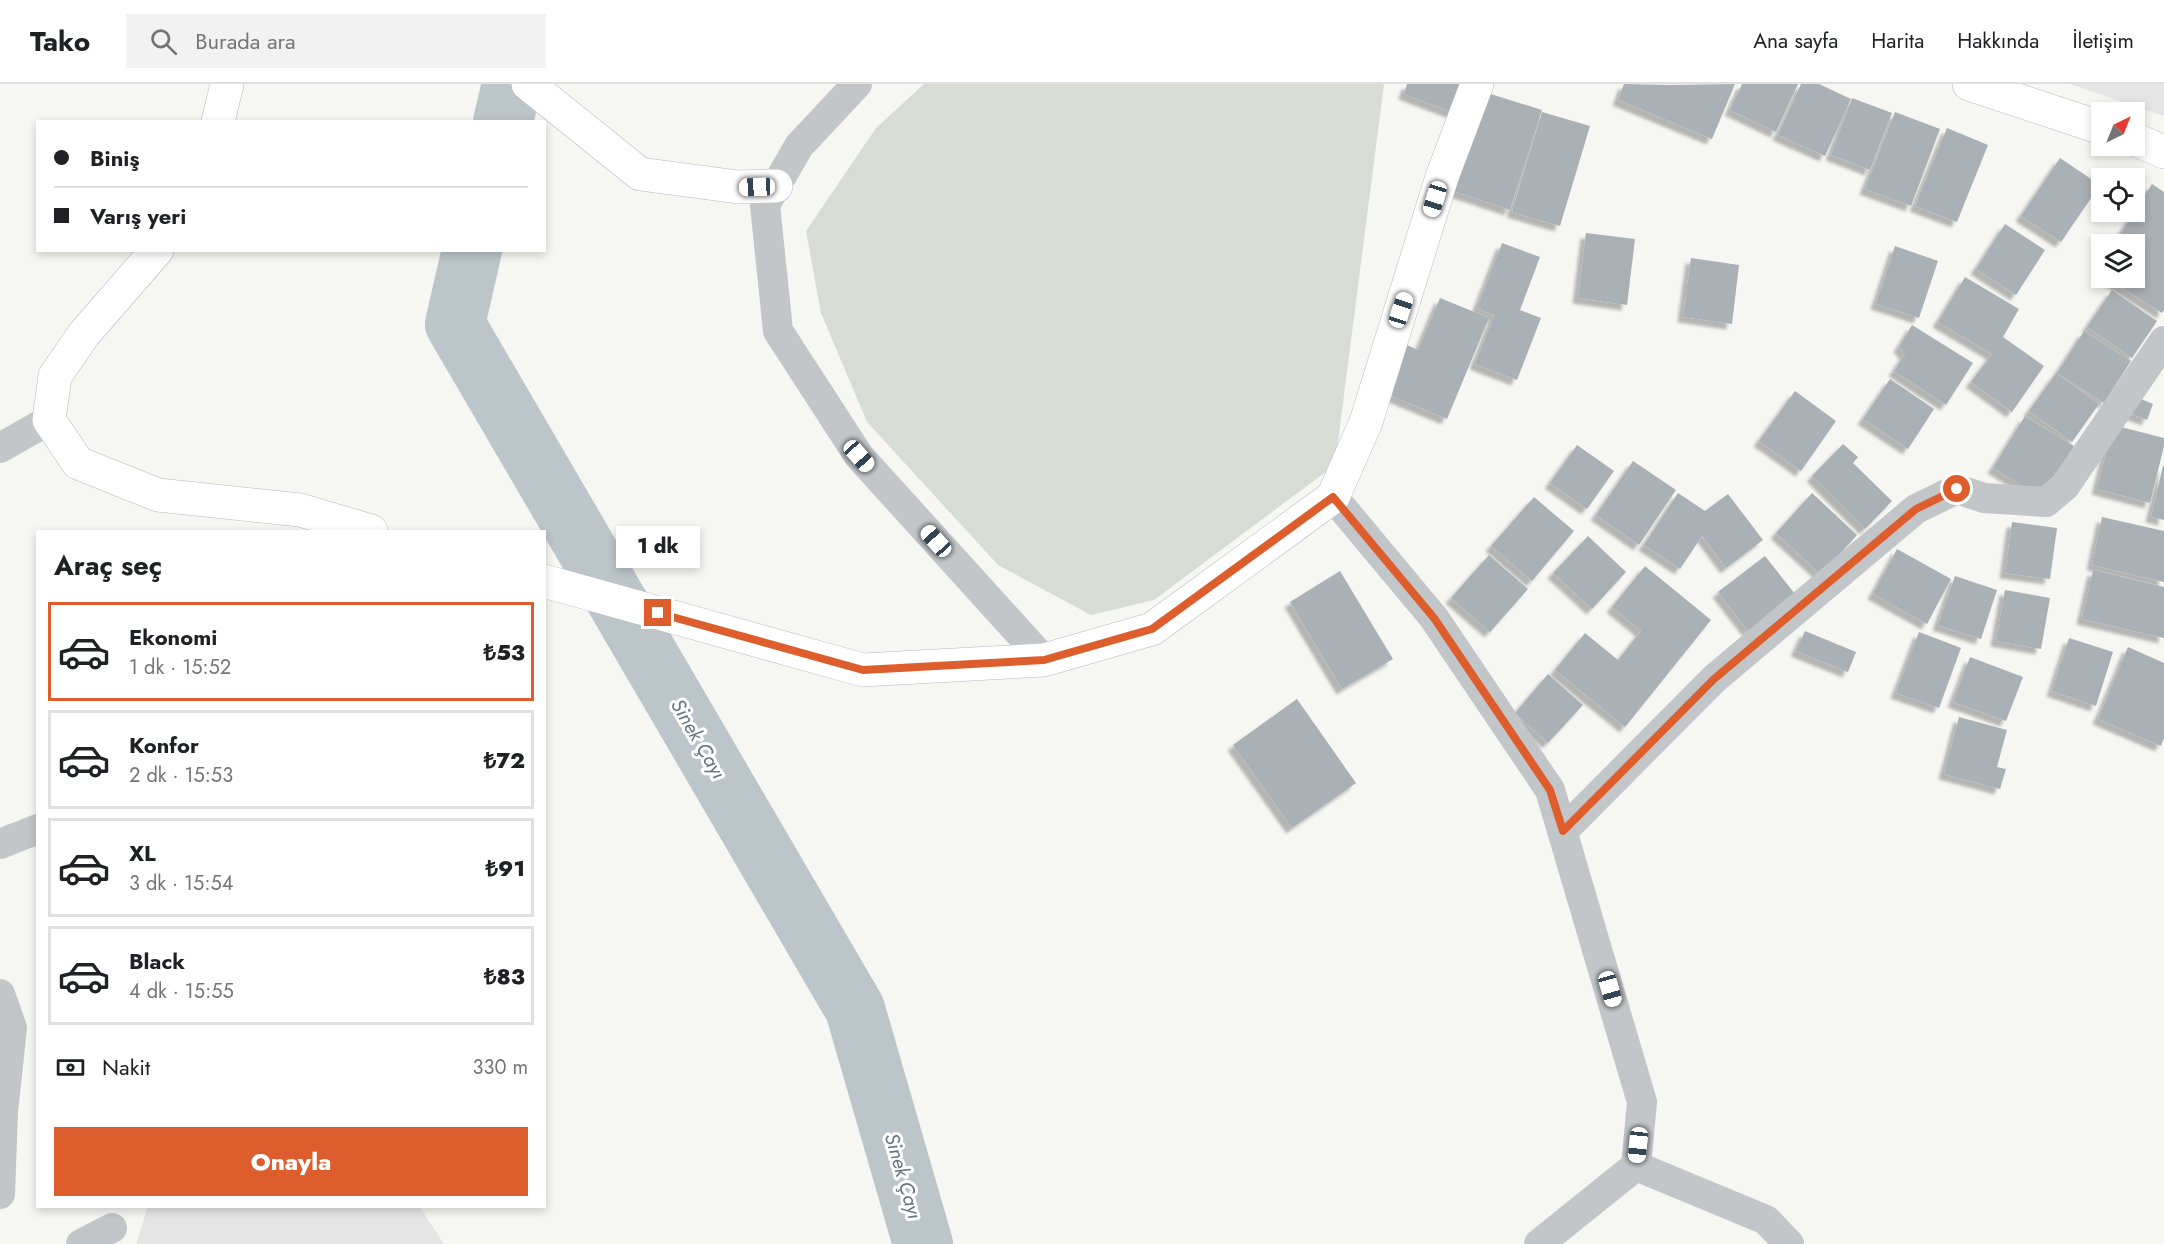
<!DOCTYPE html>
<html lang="tr">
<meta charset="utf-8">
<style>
body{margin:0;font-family:Jost,sans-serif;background:#f2f2f2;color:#202124;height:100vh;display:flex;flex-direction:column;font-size:22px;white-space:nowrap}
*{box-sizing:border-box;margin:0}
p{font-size:20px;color:#757577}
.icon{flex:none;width:33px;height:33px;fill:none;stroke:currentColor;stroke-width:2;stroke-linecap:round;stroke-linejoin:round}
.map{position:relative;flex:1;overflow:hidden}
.side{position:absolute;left:36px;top:446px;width:510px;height:678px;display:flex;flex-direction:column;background:#fff;border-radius:0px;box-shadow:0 3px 9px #0003}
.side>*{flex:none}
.hud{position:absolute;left:36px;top:36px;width:510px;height:132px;border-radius:0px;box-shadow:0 3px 9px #0003;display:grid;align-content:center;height:132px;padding:0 18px;background:#fff}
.needle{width:39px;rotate:43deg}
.fabs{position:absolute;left:2091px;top:18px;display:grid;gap:12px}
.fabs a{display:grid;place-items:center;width:54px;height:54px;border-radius:0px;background:#fff;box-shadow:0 3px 9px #0003;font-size:30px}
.end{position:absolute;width:27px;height:27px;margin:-14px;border:8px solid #dd5e2c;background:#fff;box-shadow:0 0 0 3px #fff}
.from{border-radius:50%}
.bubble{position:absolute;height:42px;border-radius:0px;background:#fff;box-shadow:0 3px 9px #0003;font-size:20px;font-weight:800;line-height:42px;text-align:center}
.car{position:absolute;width:18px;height:36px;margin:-18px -9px;border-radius:8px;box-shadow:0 0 4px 2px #0007;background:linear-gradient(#fff 24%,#345 0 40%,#fff 0 76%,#345 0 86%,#fff 0)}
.hud b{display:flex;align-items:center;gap:21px;height:57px;font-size:22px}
.hud b+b{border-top:2px solid #e0e0e0}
.hud i{width:15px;height:15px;background:#202124}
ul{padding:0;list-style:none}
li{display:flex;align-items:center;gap:18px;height:99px;margin:0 12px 9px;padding:0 6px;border:3px solid #e0e0e0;border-radius:0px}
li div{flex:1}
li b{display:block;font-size:22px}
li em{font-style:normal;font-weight:800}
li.selected{border-color:#dd5e2c}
li>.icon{width:54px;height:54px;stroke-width:1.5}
h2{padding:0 18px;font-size:27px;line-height:72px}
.pay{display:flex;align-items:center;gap:15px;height:66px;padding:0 18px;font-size:22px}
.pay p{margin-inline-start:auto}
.button{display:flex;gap:12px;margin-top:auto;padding:12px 18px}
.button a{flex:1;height:69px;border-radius:0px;background:#dd5e2c;color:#fff;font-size:24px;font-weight:800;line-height:69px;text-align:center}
header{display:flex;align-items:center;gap:36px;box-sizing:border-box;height:84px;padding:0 30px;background:#fff;border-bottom:2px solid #e0e0e0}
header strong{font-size:28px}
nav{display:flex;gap:33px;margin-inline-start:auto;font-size:21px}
.search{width:420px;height:54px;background:#f2f2f2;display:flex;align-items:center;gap:15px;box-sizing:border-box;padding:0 21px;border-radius:0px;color:#757577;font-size:22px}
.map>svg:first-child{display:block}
</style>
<header>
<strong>Tako</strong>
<div class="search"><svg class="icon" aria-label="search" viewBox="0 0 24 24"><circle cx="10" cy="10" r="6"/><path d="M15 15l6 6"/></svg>Burada ara</div>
<nav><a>Ana sayfa</a><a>Harita</a><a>Hakkında</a><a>İletişim</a></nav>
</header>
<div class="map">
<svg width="2164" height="1160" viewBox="0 0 2164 1160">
<defs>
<filter id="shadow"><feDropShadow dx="-5.5" dy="5.5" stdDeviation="1.5" flood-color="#0004"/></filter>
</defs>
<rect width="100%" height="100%" fill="#f6f6f3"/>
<g fill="#e4e5e4">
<path d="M2070,0H2164V32Z"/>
<path d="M148,1122H419L444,1160H136Z"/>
</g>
<path fill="#d7ddd4" d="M924,0H1384L1335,381L1154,516L1091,531L998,481L867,338L821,229L806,147L876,44Z"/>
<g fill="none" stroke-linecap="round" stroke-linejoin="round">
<g stroke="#bcc5ca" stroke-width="60">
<path d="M503,38L512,0"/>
<path d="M472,166L455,240L855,925L923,1160"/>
</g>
</g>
<g fill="#a9b0b6" filter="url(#shadow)">
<path d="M1407,0H1471L1459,31L1404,10Z"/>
<path d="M1624,0L1670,1L1735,0L1712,55L1618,16Z"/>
<path d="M1742,0H1798L1776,48L1730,26Z"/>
<path d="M1801,0H1819L1851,15L1825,72L1778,51Z"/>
<path d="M1484,8L1542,26L1510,126L1453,107Z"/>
<path d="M1852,14L1892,29L1870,86L1831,71Z"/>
<path d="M1542,28L1590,42L1560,142L1512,128Z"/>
<path d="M1895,28L1940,45L1911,122L1865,105Z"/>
<path d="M1947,44L1988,61L1957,138L1915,122Z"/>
<path d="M2060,74L2100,101L2061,158L2021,132Z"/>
<path d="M2152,100L2164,108V226L2162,229L2106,194H2134V160H2114Z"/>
<path d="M2005,140L2045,166L2016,211L1976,185Z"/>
<path d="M1586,149L1635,155L1627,221L1578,214Z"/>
<path d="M1502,159L1540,173L1520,226L1541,234L1517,296L1475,280L1494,231L1477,224Z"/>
<path d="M1895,162L1938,177L1919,234L1876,220Z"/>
<path d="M1691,174L1739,181L1732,240L1683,233Z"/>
<path d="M1965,193L2019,225L2003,253L2044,282L2012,328L1971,298L1992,270L1938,238Z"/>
<path d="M2112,206L2157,237L2132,274L2087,243Z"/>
<path d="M1440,214L1489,234L1447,335L1387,310L1407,261L1418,266Z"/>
<path d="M1912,241L1973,279L1946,321L1894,287L1905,270L1899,263Z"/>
<path d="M2084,247L2131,277L2104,319L2057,289Z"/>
<path d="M2056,289L2099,320L2072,358L2029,327Z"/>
<path d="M1890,295L1934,325L1908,365L1863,335Z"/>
<path d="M1795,307L1836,337L1801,387L1759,357Z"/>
<path d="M2134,312L2153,320L2147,336L2128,329Z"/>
<path d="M2025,332L2074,362L2042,414L1993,384Z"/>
<path d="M2113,341L2164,354V362L2150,419L2097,405Z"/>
<path d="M1843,360L1858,373L1853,379L1892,417L1865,445L1812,392Z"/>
<path d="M1577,361L1614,387L1587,425L1550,399Z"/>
<path d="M1633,377L1676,406L1639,461L1596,431Z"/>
<path d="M2163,382H2164V436L2151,433Z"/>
<path d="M1678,409L1705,427L1728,410L1763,456L1726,484L1702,452L1680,485L1644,461Z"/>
<path d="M1812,409L1857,451L1821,491L1776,449Z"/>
<path d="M1534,413L1574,447L1532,497L1491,462Z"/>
<path d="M2102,433L2164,447V498L2092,481Z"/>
<path d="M2012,438L2057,444L2050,495L2005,489Z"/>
<path d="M1588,452L1626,488L1592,525L1553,489Z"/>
<path d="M1897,465L1951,495L1927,540L1873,510Z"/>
<path d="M1489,471L1528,505L1490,548L1451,514Z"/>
<path d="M1765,472L1795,510L1748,547L1718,508Z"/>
<path d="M1645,482L1711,536L1625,643L1555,586L1585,549L1618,576L1641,547L1612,523Z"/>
<path d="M2093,486L2164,503V554L2082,535Z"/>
<path d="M1340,487L1393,575L1342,605L1290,518Z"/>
<path d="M1955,492L1997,506L1981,555L1938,541Z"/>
<path d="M2005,506L2050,514L2041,565L1996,557Z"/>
<path d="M1805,547L1856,568L1848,588L1796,567Z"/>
<path d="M1919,548L1961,564L1939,624L1896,609Z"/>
<path d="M2069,554L2113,568L2096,622L2052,607Z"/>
<path d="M2128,563L2164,579V654L2161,662L2098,635Z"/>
<path d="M1970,573L2023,593L2006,637L1953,618Z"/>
<path d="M1548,590L1583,621L1548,659L1515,629Z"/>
<path d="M1297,615L1356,699L1292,744L1233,661Z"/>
<path d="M1959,633L2007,646L1997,683L2006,685L2000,705L1944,690Z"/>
</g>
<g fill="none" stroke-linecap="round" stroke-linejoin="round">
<g stroke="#b4b9bd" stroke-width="34">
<g id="secondary">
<path d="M528,0L640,90L738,103L776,102"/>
<path d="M1969,0L2102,44"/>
<path d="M218,38L227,0"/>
<path d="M2134,55L2164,68"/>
<path d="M157,166L84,250L55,292L49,336L78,379L158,411L300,426L371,447"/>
<path d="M544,497L863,586L1044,576L1152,545L1333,413L1366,338L1442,93L1477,0"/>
</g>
</g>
<g stroke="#c2c6c9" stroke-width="30">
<path d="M857,0L799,62L765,121L778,247L859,372L1044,576"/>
<path d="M0,364L49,336"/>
<path d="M1333,413L1434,534L1550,706L1642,1018L1636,1082L1539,1160"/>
<path d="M1563,747L1714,595L1916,425L1957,405L1984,414L2046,418L2065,402L2164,257"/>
<path d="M0,760L38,745"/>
<path d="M0,910L12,944L3,1028L0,1110"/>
<path d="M1636,1082L1766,1136L1789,1160"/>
<path d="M81,1160L112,1144"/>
</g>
<use href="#secondary" stroke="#fff" stroke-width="33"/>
</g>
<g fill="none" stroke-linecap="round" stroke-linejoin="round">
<path stroke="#dd5e2c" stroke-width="8" d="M658,529L863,586L1044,576L1152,545L1333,413L1434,534L1550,706L1563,747L1714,595L1916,425L1957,405"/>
</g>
<g text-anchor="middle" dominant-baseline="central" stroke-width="6" stroke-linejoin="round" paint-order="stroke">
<g font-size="20" font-style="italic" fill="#62767f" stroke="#fff">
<text transform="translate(698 655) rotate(60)">Sinek Çayı</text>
<text transform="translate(903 1092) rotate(74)">Sinek Çayı</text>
</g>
</g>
</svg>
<div class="fabs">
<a><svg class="needle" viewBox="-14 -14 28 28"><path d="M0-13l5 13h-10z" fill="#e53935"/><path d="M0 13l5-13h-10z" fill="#757577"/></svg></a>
<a><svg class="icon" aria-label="locate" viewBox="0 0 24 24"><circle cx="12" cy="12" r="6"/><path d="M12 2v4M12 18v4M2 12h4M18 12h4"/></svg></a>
<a><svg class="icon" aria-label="layers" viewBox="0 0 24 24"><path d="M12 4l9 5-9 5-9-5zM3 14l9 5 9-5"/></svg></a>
</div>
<i class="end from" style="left:1957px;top:405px"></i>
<i class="end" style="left:658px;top:529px"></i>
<div class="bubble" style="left:616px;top:442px;width:84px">1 dk</div>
<i class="car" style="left:757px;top:103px;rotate:268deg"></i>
<i class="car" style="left:1435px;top:115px;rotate:197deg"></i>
<i class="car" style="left:1401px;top:226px;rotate:18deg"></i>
<i class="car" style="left:859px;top:372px;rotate:138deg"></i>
<i class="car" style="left:936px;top:457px;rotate:318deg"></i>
<i class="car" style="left:1610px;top:905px;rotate:164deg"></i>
<i class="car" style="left:1638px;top:1061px;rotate:186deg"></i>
<div class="hud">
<b><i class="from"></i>Biniş</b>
<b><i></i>Varış yeri</b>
</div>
<section class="side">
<h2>Araç seç</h2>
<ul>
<li class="selected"><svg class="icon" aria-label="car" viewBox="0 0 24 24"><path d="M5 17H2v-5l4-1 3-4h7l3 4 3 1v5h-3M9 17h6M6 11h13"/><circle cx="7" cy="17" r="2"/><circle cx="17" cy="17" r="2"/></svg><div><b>Ekonomi</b><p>1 dk · 15:52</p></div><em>₺53</em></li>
<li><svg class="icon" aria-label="car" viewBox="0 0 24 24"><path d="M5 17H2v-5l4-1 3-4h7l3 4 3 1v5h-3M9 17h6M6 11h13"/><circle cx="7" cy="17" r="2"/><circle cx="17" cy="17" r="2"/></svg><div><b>Konfor</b><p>2 dk · 15:53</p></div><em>₺72</em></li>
<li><svg class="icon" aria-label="car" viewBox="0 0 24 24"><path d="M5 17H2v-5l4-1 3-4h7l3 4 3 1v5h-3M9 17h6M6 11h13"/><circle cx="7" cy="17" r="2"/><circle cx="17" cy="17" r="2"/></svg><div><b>XL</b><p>3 dk · 15:54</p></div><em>₺91</em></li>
<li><svg class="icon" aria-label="car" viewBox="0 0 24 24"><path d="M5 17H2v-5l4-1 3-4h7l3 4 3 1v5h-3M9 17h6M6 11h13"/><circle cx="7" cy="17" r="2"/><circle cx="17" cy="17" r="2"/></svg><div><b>Black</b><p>4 dk · 15:55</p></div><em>₺83</em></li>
</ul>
<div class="pay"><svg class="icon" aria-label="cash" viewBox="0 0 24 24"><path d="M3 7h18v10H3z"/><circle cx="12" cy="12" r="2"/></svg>Nakit<p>330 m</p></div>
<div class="button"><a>Onayla</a></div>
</section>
</div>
